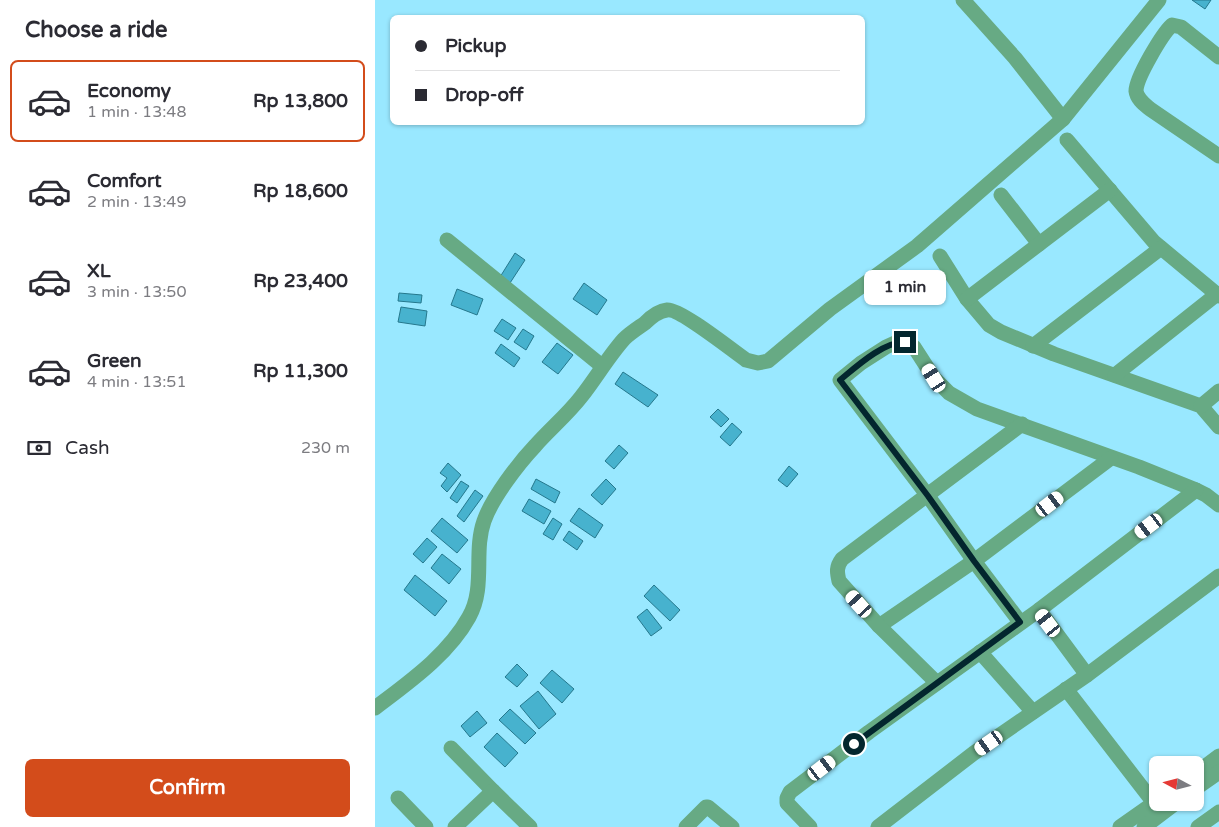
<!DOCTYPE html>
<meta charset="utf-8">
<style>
body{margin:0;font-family:"Varela Round",sans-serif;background:#f2f2f3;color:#2b2b33;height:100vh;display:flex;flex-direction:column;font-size:19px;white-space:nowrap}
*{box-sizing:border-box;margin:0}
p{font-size:16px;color:#7c7c81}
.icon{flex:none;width:28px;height:28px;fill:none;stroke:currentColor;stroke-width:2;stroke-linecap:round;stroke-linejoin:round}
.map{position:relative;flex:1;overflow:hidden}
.panel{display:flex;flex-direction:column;background:#fff;width:375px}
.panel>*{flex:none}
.top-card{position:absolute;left:15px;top:15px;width:475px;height:110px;border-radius:8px;box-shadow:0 1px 4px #0004;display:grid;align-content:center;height:110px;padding:0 25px;background:#fff}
.needle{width:32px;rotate:277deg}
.tools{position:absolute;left:774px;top:756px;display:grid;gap:10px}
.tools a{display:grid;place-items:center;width:55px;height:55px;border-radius:8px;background:#fff;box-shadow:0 1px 4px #0004;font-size:25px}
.end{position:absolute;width:22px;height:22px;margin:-11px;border:6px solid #03262e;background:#fff;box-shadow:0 0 0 2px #fff}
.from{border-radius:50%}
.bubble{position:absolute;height:35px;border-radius:8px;background:#fff;box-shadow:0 1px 4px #0004;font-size:16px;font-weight:700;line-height:35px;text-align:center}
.car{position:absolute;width:15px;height:30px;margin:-15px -8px;border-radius:6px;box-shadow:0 0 4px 1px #0007;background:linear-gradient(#fff 24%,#345 0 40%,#fff 0 76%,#345 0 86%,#fff 0)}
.top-card b{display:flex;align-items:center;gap:18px;height:48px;font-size:19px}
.top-card b+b{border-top:1px solid #e1e1e2}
.top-card i{width:12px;height:12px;background:#2b2b33}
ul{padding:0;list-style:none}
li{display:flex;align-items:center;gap:15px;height:82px;margin:0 10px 8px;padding:0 15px;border:2px solid transparent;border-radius:8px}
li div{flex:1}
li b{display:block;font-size:19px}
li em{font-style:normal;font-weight:700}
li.active{border-color:#d34c1b}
li>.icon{width:45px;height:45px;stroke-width:1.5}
h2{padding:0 25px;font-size:22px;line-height:60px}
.pay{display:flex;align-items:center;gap:12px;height:55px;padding:0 25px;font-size:19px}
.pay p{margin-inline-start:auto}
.action{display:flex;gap:10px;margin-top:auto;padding:10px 25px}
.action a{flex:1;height:58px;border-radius:8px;background:#d34c1b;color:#fff;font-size:20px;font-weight:700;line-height:58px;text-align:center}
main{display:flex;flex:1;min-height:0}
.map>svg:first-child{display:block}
</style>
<main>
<section class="panel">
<h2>Choose a ride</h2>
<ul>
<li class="active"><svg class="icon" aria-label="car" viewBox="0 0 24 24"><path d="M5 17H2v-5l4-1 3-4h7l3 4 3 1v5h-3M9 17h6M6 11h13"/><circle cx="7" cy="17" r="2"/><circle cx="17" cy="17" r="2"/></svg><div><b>Economy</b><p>1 min · 13:48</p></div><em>Rp 13,800</em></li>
<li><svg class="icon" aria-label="car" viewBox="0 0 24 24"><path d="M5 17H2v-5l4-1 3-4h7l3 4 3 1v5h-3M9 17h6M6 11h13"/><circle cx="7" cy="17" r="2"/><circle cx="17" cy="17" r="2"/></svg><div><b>Comfort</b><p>2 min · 13:49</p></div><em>Rp 18,600</em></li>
<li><svg class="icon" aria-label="car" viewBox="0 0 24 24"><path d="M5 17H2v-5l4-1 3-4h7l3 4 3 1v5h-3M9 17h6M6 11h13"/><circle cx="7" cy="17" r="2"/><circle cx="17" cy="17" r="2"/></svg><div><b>XL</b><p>3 min · 13:50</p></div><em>Rp 23,400</em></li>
<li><svg class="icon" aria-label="car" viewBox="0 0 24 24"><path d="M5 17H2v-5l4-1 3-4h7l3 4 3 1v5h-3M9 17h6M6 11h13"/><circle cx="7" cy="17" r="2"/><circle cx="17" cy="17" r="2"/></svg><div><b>Green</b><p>4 min · 13:51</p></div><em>Rp 11,300</em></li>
</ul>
<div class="pay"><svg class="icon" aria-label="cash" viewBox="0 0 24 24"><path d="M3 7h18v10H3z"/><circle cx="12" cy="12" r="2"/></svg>Cash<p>230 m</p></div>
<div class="action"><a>Confirm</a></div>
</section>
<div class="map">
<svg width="844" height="827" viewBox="0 0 844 827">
<rect width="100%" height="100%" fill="#99e8ff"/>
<g fill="#47b2ce" stroke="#25788d">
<path d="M817,0H836L830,9Z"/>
<path d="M140,253L150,260L135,283L125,277Z"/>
<path d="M209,283L232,300L222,315L198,299Z"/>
<path d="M82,289L108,299L102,315L76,305Z"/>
<path d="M24,293L47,295L46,303L23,301Z"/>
<path d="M26,307L52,311L50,326L23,322Z"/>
<path d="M127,319L141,328L133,340L119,331Z"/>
<path d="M148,329L159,336L151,350L139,342Z"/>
<path d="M182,343L198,355L183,374L167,362Z"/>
<path d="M126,344L145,358L139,367L120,353Z"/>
<path d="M248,372L283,395L273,407L240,384Z"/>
<path d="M343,409L354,419L346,427L335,417Z"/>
<path d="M357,423L367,432L355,446L345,437Z"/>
<path d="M244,445L253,453L239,469L230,461Z"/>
<path d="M73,463L86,475L72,492L66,486L72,478L65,473Z"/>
<path d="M414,466L423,474L412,487L403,480Z"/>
<path d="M161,479L185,492L180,503L156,489Z"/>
<path d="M231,479L241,489L227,505L216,495Z"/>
<path d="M86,481L94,486L82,503L75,498Z"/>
<path d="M100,490L108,496L89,522L82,516Z"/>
<path d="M154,499L176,511L169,524L147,511Z"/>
<path d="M204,508L228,525L220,538L195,521Z"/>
<path d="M67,518L93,540L82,553L56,531Z"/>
<path d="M178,518L187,524L178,540L168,534Z"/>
<path d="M194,531L208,541L202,550L188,540Z"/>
<path d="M52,538L62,547L48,563L38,554Z"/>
<path d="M67,554L86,569L74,584L56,568Z"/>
<path d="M40,575L72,601L60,616L29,590Z"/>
<path d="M279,585L305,610L295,621L269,596Z"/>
<path d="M272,609L287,628L276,636L262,617Z"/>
<path d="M142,664L153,675L142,687L130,677Z"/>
<path d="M177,670L199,689L187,703L165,683Z"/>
<path d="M163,691L181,714L164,729L145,706Z"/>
<path d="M135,709L161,733L150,744L124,720Z"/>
<path d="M102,711L112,723L95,737L86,726Z"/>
<path d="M122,733L143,753L130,767L109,747Z"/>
</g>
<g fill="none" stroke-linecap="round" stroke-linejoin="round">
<g stroke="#67aa84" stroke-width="15">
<path d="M588,0L640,58L688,119"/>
<path d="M844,57L806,27L797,25C787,34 761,78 761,91C762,99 769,104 775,109L844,156"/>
<path d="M692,140L779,242L844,296"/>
<path d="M626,195L664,244"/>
<path d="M72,240L227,366"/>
<path d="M565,256L592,299L614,325L626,332L679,354L826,406L844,427"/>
<path d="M592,299L735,190"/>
<path d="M658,346L786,248"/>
<path d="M740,375L842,294"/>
<path d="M826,406L844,391"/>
<path d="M664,610L712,675"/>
<path d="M645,622L599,561L553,496L465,380L486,363L511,347L522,342H531L539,347L559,378L574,393L602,409L764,467L821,490L831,495L844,505"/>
<path d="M504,626L599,561L736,458"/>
<path d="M605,652L658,712"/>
<path d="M562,683L504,626L464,581C462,572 461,567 467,559L647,424"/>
<path d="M691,689L779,803"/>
<path d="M0,708C34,682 73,655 94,617C111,587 98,552 109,521C117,498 143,464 160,446C175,429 192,415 206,397C221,378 233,357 249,339C255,333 263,328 270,323C276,317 283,311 292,310C304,308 358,351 371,360L383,363L393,361L455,309L542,246L688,119L784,0"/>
<path d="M76,748L118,791"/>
<path d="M820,774L844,756"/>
<path d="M820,789L844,772"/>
<path d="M23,798L51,827"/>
<path d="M80,827L118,791L155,827"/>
<path d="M311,827L331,807H333L357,827"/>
<path d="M435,827L412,803V798L415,792L494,732L664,610L821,490"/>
<path d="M503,827L599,753L712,675L844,576"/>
<path d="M745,827L782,801"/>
<path d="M769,827L802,802"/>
<path d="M823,827L844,812"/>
</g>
</g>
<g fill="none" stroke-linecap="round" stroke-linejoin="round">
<path stroke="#03262e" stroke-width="6" d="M479,744L645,622L599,561L553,496L465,380C482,366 508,342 530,342"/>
</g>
</svg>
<div class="tools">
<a><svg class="needle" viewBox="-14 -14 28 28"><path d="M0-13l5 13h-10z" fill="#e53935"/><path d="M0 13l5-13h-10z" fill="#7c7c81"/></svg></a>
</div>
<i class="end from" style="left:479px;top:744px"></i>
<i class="end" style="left:530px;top:342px"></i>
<div class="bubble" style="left:489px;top:270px;width:82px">1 min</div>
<i class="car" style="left:559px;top:378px;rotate:328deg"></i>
<i class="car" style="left:675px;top:504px;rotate:53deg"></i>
<i class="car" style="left:774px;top:526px;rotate:233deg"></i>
<i class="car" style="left:484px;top:604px;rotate:318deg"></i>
<i class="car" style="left:673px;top:623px;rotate:323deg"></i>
<i class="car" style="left:614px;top:743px;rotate:235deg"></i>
<i class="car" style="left:447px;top:768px;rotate:53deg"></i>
<div class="top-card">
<b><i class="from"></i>Pickup</b>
<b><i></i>Drop-off</b>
</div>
</div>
</main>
